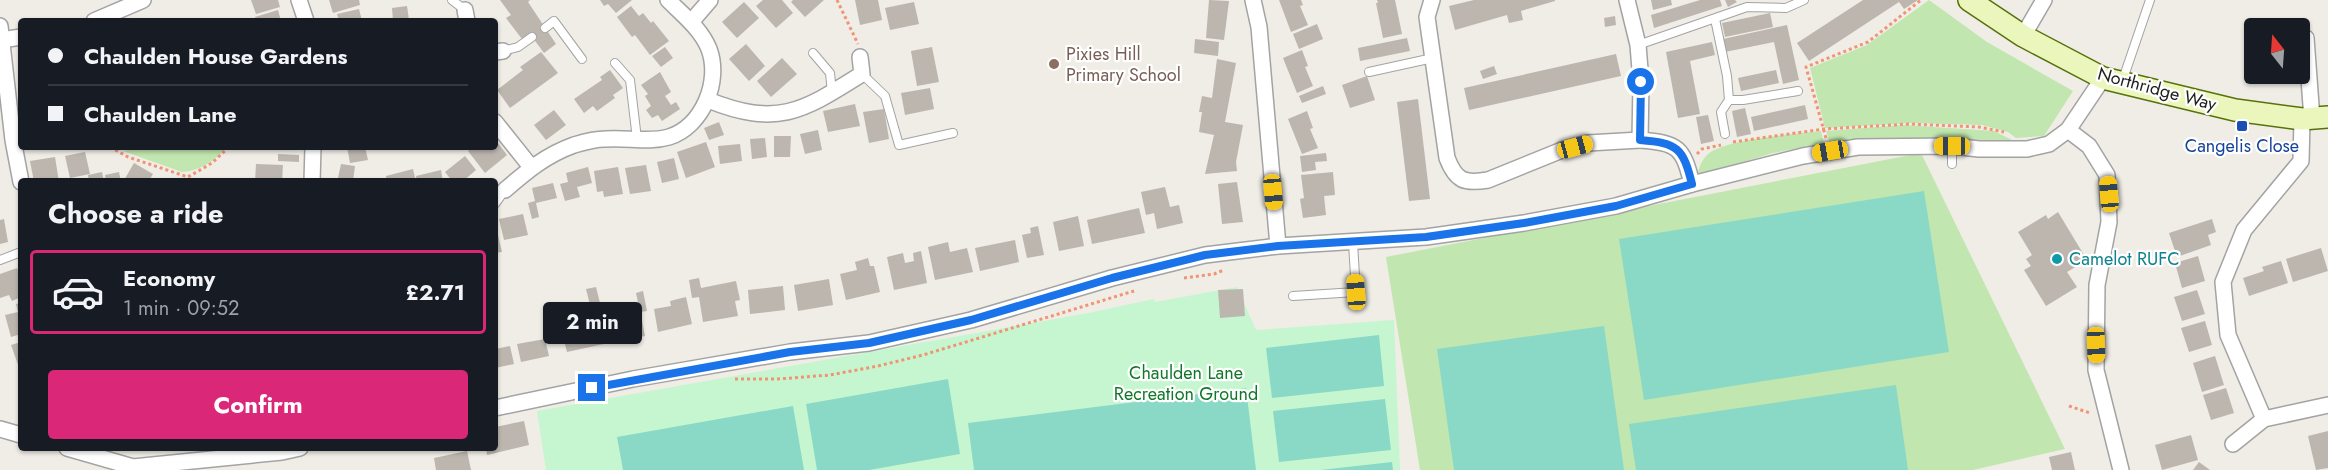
<!DOCTYPE html>
<meta charset="utf-8">
<style>
body{margin:0;font-family:Jost,sans-serif;background:#242831;color:#f1f3f6;height:100vh;display:flex;flex-direction:column;font-size:22px;white-space:nowrap}
*{box-sizing:border-box;margin:0}
p{font-size:20px;color:#9ea1a6}
.icon{flex:none;width:33px;height:33px;fill:none;stroke:currentColor;stroke-width:2;stroke-linecap:round;stroke-linejoin:round}
.map{position:relative;flex:1;overflow:hidden}
.details{position:absolute;left:18px;top:178px;width:480px;height:273px;display:flex;flex-direction:column;background:#171b24;border-radius:6px;box-shadow:0 2px 4px #0004}
.details>*{flex:none}
.guide{position:absolute;left:18px;top:18px;width:480px;height:132px;border-radius:6px;box-shadow:0 2px 4px #0004;display:grid;align-content:center;height:132px;padding:0 30px;background:#171b24}
.needle{width:39px;rotate:343deg}
.buttons{position:absolute;left:2244px;top:18px;display:grid;gap:12px}
.buttons a{display:grid;place-items:center;width:66px;height:66px;border-radius:6px;background:#171b24;box-shadow:0 2px 4px #0004;font-size:30px}
.end{position:absolute;width:27px;height:27px;margin:-14px;border:8px solid #1a73e8;background:#fff;box-shadow:0 0 0 3px #fff}
.from{border-radius:50%}
.bubble{position:absolute;height:42px;border-radius:6px;background:#171b24;box-shadow:0 2px 4px #0004;font-size:20px;font-weight:700;line-height:42px;text-align:center}
.car{position:absolute;width:18px;height:36px;margin:-18px -9px;border-radius:8px;box-shadow:0 0 4px 2px #0007;background:linear-gradient(#f5c518 24%,#345 0 40%,#f5c518 0 76%,#345 0 86%,#f5c518 0)}
.guide b{display:flex;align-items:center;gap:21px;height:57px;font-size:22px}
.guide b+b{border-top:2px solid #363941}
.guide i{width:15px;height:15px;background:#f1f3f6}
ul{padding:0;list-style:none}
li{display:flex;align-items:center;gap:18px;height:84px;margin:0 12px 9px;padding:0 18px;border:3px solid #363941;border-radius:6px}
li div{flex:1}
li b{display:block;font-size:22px}
li em{font-style:normal;font-weight:700}
li.on{border-color:#db2777}
li>.icon{width:54px;height:54px;stroke-width:1.5}
h2{padding:0 30px;font-size:27px;line-height:72px}
.button{display:flex;gap:12px;margin-top:auto;padding:12px 30px}
.button a{flex:1;height:69px;border-radius:6px;background:#db2777;color:#fff;font-size:24px;font-weight:700;line-height:69px;text-align:center}
.map>svg:first-child{display:block}
</style>
<div class="map">
<svg width="2328" height="470" viewBox="0 0 2328 470">
<rect width="100%" height="100%" fill="#efede6"/>
<g fill="#c2e6af">
<path d="M1929,0L1987,42L2073,91L2044,136L2016,138L2008,132L1982,125L1909,123L1825,128L1810,68L1867,45Z"/>
<path d="M1904,125L1994,131L2018,143C1954,139 1894,138 1830,143L1826,131Z"/>
<path d="M1821,131L1824,143L1773,153L1697,176C1699,168 1701,161 1707,155C1723,139 1797,134 1821,131Z"/>
<path d="M143,147L177,150L198,147H227C216,160 200,171 182,172L123,151Z"/>
<path d="M1921,153L2065,449L1973,470H1420L1386,257Z"/>
</g>
<path fill="#c6f6d0" d="M1237,287L1256,330L1394,320L1400,470H546L537,411L1083,314L1154,299L1155,302Z"/>
<g fill="#89d9c6">
<path d="M1924,191L1949,352L1644,400L1619,239Z"/>
<path d="M1604,326L1624,470H1454L1437,349Z"/>
<path d="M1379,335L1384,386L1272,398L1266,348Z"/>
<path d="M948,379L960,454L869,470H817L806,404Z"/>
<path d="M1896,385L1908,470H1636L1629,424Z"/>
<path d="M1246,388L1256,470H974L968,423Z"/>
<path d="M1385,399L1391,450L1279,462L1273,411Z"/>
<path d="M793,406L804,470H623L617,437Z"/>
<path d="M1392,462L1393,470H1320Z"/>
</g>
<g fill="#bcb6af">
<path d="M251,0H278L280,7L256,14Z"/>
<path d="M329,0H359L360,5L333,13Z"/>
<path d="M500,0H530L528,2L556,44L544,53L530,34L522,39L506,18L511,15Z"/>
<path d="M600,0H632L616,13L608,4L604,6Z"/>
<path d="M763,0H782L793,13L776,28L756,6Z"/>
<path d="M793,0H824L805,17L791,2Z"/>
<path d="M855,0H878L882,20L860,25Z"/>
<path d="M1209,0L1229,1L1224,40L1206,38Z"/>
<path d="M1279,0H1301L1303,5L1300,6L1308,25L1291,32Z"/>
<path d="M1377,0H1395L1402,34L1383,38L1376,3H1378Z"/>
<path d="M1474,0H1555V1L1521,11L1523,20L1509,23L1507,15L1455,30L1449,6Z"/>
<path d="M1651,0H1671L1672,5L1653,10Z"/>
<path d="M1700,0H1720L1722,6L1654,28L1651,15Z"/>
<path d="M1725,0H1735L1737,2L1728,7Z"/>
<path d="M1863,0H1918L1904,9L1899,2L1809,61L1797,43Z"/>
<path d="M744,2L759,18L737,38L722,22Z"/>
<path d="M914,2L919,24L890,30L885,8Z"/>
<path d="M407,6L409,20L393,21L392,8Z"/>
<path d="M631,6L639,16L643,13L651,23L653,21L669,41L650,55L635,35L632,37L617,17Z"/>
<path d="M359,9L362,21H339L337,14Z"/>
<path d="M278,10L281,21H256L255,17Z"/>
<path d="M1770,13L1773,27L1725,37L1722,23Z"/>
<path d="M1615,16L1616,25L1605,27L1604,18Z"/>
<path d="M1317,24L1323,39L1299,49L1293,34Z"/>
<path d="M1787,25L1799,80L1783,84L1774,42L1725,52L1723,39Z"/>
<path d="M1407,38L1410,51L1360,61L1358,48Z"/>
<path d="M1195,39L1219,42L1218,56L1194,53Z"/>
<path d="M1712,42L1715,55L1690,61L1700,114L1678,118L1666,52Z"/>
<path d="M746,44L765,66L749,81L729,59Z"/>
<path d="M665,47L673,58L661,67L652,56Z"/>
<path d="M932,47L939,82L917,86L911,51Z"/>
<path d="M1302,50L1308,66L1305,67L1313,86L1297,93L1283,58Z"/>
<path d="M541,52L558,73L510,108L497,90L523,70L520,67Z"/>
<path d="M1616,54L1621,76L1469,110L1464,88Z"/>
<path d="M782,58L797,74L771,97L757,81Z"/>
<path d="M1217,59L1236,63L1225,122L1243,125L1236,162L1237,171L1205,174L1214,135L1199,132L1202,112H1199L1202,96L1212,98Z"/>
<path d="M1494,66L1497,74L1483,79L1480,71Z"/>
<path d="M610,70L623,88L613,95L615,98L597,111L593,106L584,113L574,99L602,80L600,77Z"/>
<path d="M1776,70L1779,83L1741,91L1738,78Z"/>
<path d="M660,72L671,92L665,96L671,105L676,102L680,109L662,121L658,115L652,118L646,110L651,106L645,96L648,94L641,85Z"/>
<path d="M1367,76L1375,100L1350,108L1342,85Z"/>
<path d="M1323,86L1326,94L1302,103L1299,96Z"/>
<path d="M930,88L934,109L905,115L901,93Z"/>
<path d="M1418,99L1430,199L1409,201L1397,102Z"/>
<path d="M855,104L860,126L828,132L823,111Z"/>
<path d="M1805,105L1808,119L1754,131L1751,117Z"/>
<path d="M1745,108L1751,134L1737,137L1732,111Z"/>
<path d="M884,109L889,139L869,143L863,112Z"/>
<path d="M554,110L566,125L546,140L534,125Z"/>
<path d="M1307,111L1313,128L1310,129L1318,148L1302,154L1288,119Z"/>
<path d="M1708,115L1714,141L1701,144L1696,117Z"/>
<path d="M719,122L724,135L709,140L704,128Z"/>
<path d="M818,130L822,150L805,154L800,134Z"/>
<path d="M774,136H791L790,157H774Z"/>
<path d="M765,138L767,157L752,159L750,139Z"/>
<path d="M495,139L507,155L485,173L468,151L473,147H495Z"/>
<path d="M706,142L715,167L686,178L677,152Z"/>
<path d="M740,144L742,161L720,164L718,146Z"/>
<path d="M347,147H365L368,160L350,163Z"/>
<path d="M85,152L90,174L70,178L65,156Z"/>
<path d="M1326,153L1327,161L1315,162L1316,170L1302,172L1300,156Z"/>
<path d="M278,154L299,155V162L278,161Z"/>
<path d="M465,156L476,170L462,182H453L445,172Z"/>
<path d="M55,157L59,182H34L30,161Z"/>
<path d="M674,158L679,179L662,183L657,162Z"/>
<path d="M134,163L153,174L148,182H123Z"/>
<path d="M256,164L283,165L282,182H255Z"/>
<path d="M341,164L355,166L353,181L338,178Z"/>
<path d="M646,165L651,191L630,194L625,168Z"/>
<path d="M588,167L592,183L577,187L580,197L565,201L560,184L568,182L566,173Z"/>
<path d="M618,167L623,194L604,197L603,191L597,192L594,171Z"/>
<path d="M413,169L416,182H387L386,176Z"/>
<path d="M441,170L443,182H417L416,176Z"/>
<path d="M102,172L104,182H89L88,175Z"/>
<path d="M119,172L121,182H106L105,175Z"/>
<path d="M1333,172L1335,195L1324,196L1326,215L1303,218L1300,199L1304,198L1301,175Z"/>
<path d="M1237,182L1243,222L1222,224L1218,184Z"/>
<path d="M553,183L557,198L536,203L539,217L532,219L528,203L535,201L532,188Z"/>
<path d="M1165,187L1170,207L1179,205L1183,223L1157,229L1154,213L1146,215L1141,192Z"/>
<path d="M1139,208L1145,233L1092,244L1087,220Z"/>
<path d="M2058,212L2087,260L2067,272L2077,287L2046,306L2024,270L2031,266L2026,259L2032,255L2018,232L2046,215L2048,219Z"/>
<path d="M523,214L528,235L504,240L499,219Z"/>
<path d="M1078,216L1084,246L1059,251L1053,222Z"/>
<path d="M4,219L8,242L0,244V220Z"/>
<path d="M2212,219L2216,232L2208,235L2211,245L2177,257L2169,233Z"/>
<path d="M1038,226L1044,255L1027,258L1022,235L1031,233L1030,228Z"/>
<path d="M498,235L502,252L495,253V236Z"/>
<path d="M1015,240L1019,262L980,271L975,248Z"/>
<path d="M948,242L950,252L967,248L973,272L935,280L928,247Z"/>
<path d="M2321,248L2328,271L2293,282L2286,259Z"/>
<path d="M921,251L927,283L894,290L887,257L903,253L905,263L914,261L913,253Z"/>
<path d="M2198,256L2205,281L2182,288L2175,263Z"/>
<path d="M868,258L870,266H874L880,292L846,300L840,274L857,270L855,262Z"/>
<path d="M2281,261L2288,283L2249,296L2243,278L2264,271L2262,267Z"/>
<path d="M17,268L21,278V297L12,301L9,295L0,298V274Z"/>
<path d="M699,278L701,288L736,281L740,300L735,301L738,316L703,322L699,297L692,298L689,280Z"/>
<path d="M829,279L833,305L798,311L794,285Z"/>
<path d="M783,286L785,310L750,314L748,290Z"/>
<path d="M596,287L600,303L590,305L586,289Z"/>
<path d="M1243,289L1245,316L1220,318L1218,290Z"/>
<path d="M2197,290L2205,314L2182,321L2174,297Z"/>
<path d="M643,291L647,311L640,312L636,293Z"/>
<path d="M686,297L692,324L658,332L654,309L671,306L670,301Z"/>
<path d="M21,303V334L11,337L5,315L18,312L16,304Z"/>
<path d="M622,306L625,319L641,315L645,336L613,343L606,310Z"/>
<path d="M2205,321L2212,345L2189,352L2181,328Z"/>
<path d="M600,324L604,344L567,352L562,333Z"/>
<path d="M545,339L549,356L521,362L517,344Z"/>
<path d="M21,342V373L11,345Z"/>
<path d="M510,346L514,364L495,368V349Z"/>
<path d="M2215,356L2224,385L2202,392L2193,363Z"/>
<path d="M2226,388L2234,413L2211,420L2203,395Z"/>
<path d="M524,421L529,445L487,455L486,448H495V427Z"/>
<path d="M2328,431V468L2316,470L2308,436Z"/>
<path d="M2191,435L2198,460L2162,470L2155,445Z"/>
<path d="M467,451L471,470H436L434,458Z"/>
<path d="M2071,452L2075,470H2052L2049,457Z"/>
<path d="M2199,462L2210,470H2193Z"/>
</g>
<g fill="none" stroke-linecap="round" stroke-linejoin="round">
<g stroke="#a3a3a3" stroke-width="10">
<g id="lane">
<path d="M452,0L465,10"/>
<path d="M1715,19L1727,76L1729,100H1743L1798,91"/>
<path d="M545,28L554,21L582,59"/>
<path d="M1638,45L1747,7L1786,8L1804,0"/>
<path d="M503,51L518,47L532,37"/>
<path d="M813,53L830,73L832,93"/>
<path d="M615,63L630,80L637,139"/>
<path d="M1369,72L1433,58"/>
<path d="M862,74L885,96L899,145L953,133"/>
<path d="M2122,82L2150,0"/>
<path d="M1725,134L1721,112L1729,100"/>
<path d="M1952,164V146"/>
<path d="M495,204L505,190"/>
<path d="M0,260L21,252"/>
<path d="M1293,296L1356,292L1353,243"/>
</g>
</g>
<g stroke="#a3a3a3" stroke-width="18">
<g id="street">
<path d="M299,0L306,21"/>
<path d="M1253,0L1259,27L1278,246"/>
<path d="M1432,0L1427,17L1447,158C1456,181 1464,184 1488,180L1562,150L1588,143L1640,140"/>
<path d="M1627,0L1638,45L1641,82L1640,140C1678,143 1683,147 1692,184"/>
<path d="M465,10L467,21"/>
<path d="M94,21L143,0"/>
<path d="M691,22L710,0"/>
<path d="M0,26L13,140L21,182"/>
<path d="M2023,36L2044,0"/>
<path d="M2306,38L2312,119"/>
<path d="M1,40L21,37"/>
<path d="M495,52L503,51"/>
<path d="M708,100C778,128 803,111 862,74L860,57"/>
<path d="M495,122L531,167"/>
<path d="M2068,130L2089,146L2107,175L2109,222L2097,285L2096,370L2121,470"/>
<path d="M312,182L313,147"/>
<path d="M505,190C527,171 546,155 574,145C584,142 595,139 605,139C627,137 649,143 669,137C703,126 721,81 709,49C701,29 683,15 668,0"/>
<path d="M495,408L633,379L790,352L869,343L971,320L1112,278L1205,255L1278,246L1426,237L1524,223L1616,206L1692,184L1803,156L1858,147L1952,146L1979,149H2027L2049,144L2068,130L2103,78"/>
<path d="M2264,419L2228,335L2223,282L2244,230L2301,161L2302,119"/>
<path d="M0,429L21,435"/>
<path d="M2233,444L2264,419L2328,405"/>
<path d="M67,448L133,467L282,452L300,448"/>
</g>
</g>
<g stroke="#57710b" stroke-width="24">
<path id="secondary" d="M1969,0L2023,36L2103,78L2235,110L2302,119L2328,117"/>
</g>
<g stroke="#f29374" stroke-width="3" stroke-dasharray="3 3" stroke-linecap="butt">
<path d="M837,0L858,44"/>
<path d="M1826,138L1806,67L1868,42L1921,0"/>
<path d="M1733,142L1824,129L1909,124L1979,127L2004,132"/>
<path d="M110,147L128,157L188,177L212,163L229,147"/>
<path d="M1697,154L1702,149L1721,145"/>
<path d="M1184,278L1214,274L1224,270"/>
<path d="M735,379H778L830,375L878,366L923,355L1134,291"/>
<path d="M2069,406L2090,413"/>
</g>
<use href="#lane" stroke="#fff" stroke-width="8"/>
<use href="#street" stroke="#fff" stroke-width="15"/>
<use href="#secondary" stroke="#ebf6bd" stroke-width="21"/>
</g>
<g fill="none" stroke-linecap="round" stroke-linejoin="round">
<path stroke="#1a73e8" stroke-width="8" d="M592,388L790,352L869,343L971,320L1112,278L1205,255L1278,246L1426,237L1524,223L1616,206L1692,184C1683,148 1678,143 1640,140L1641,82"/>
</g>
<circle fill="#8d6e63" stroke="#fff" stroke-width="2" cx="1054" cy="64" r="6"/>
<rect fill="#1a4fb4" stroke="#fff" stroke-width="2" x="2236" y="120" width="12" height="12" rx="3"/>
<circle fill="#0f9aa8" stroke="#fff" stroke-width="2" cx="2057" cy="259" r="6"/>
<g text-anchor="middle" dominant-baseline="central" stroke-width="4.5" stroke-linejoin="round" paint-order="stroke">
<g font-size="18" fill="#785e54" stroke="#fff" text-anchor="start">
<text x="1066" y="54">Pixies Hill<tspan x="1066" dy="21">Primary School</tspan></text>
</g>
<g font-size="18" fill="#1f1f1f" stroke="#fff">
<text transform="translate(2157 89) rotate(15)">Northridge Way</text>
</g>
<g font-size="18" fill="#164399" stroke="#fff">
<text x="2242" y="146">Cangelis Close</text>
</g>
<g font-size="18" fill="#0d838f" stroke="#fff" text-anchor="start">
<text x="2069" y="259">Camelot RUFC</text>
</g>
<g font-size="18" fill="#127829" stroke="#fff">
<text x="1186" y="373">Chaulden Lane<tspan x="1186" dy="21">Recreation Ground</tspan></text>
</g>
</g>
</svg>
<div class="buttons">
<a><svg class="needle" viewBox="-14 -14 28 28"><path d="M0-13l5 13h-10z" fill="#e53935"/><path d="M0 13l5-13h-10z" fill="#9ea1a6"/></svg></a>
</div>
<i class="end from" style="left:1641px;top:82px"></i>
<i class="end" style="left:592px;top:388px"></i>
<div class="bubble" style="left:543px;top:302px;width:99px">2 min</div>
<i class="car" style="left:1952px;top:146px;rotate:270deg"></i>
<i class="car" style="left:1575px;top:147px;rotate:75deg"></i>
<i class="car" style="left:1830px;top:151px;rotate:260deg"></i>
<i class="car" style="left:1273px;top:192px;rotate:175deg"></i>
<i class="car" style="left:2109px;top:194px;rotate:355deg"></i>
<i class="car" style="left:1356px;top:292px;rotate:356deg"></i>
<i class="car" style="left:2096px;top:345px;rotate:178deg"></i>
<div class="guide">
<b><i class="from"></i>Chaulden House Gardens</b>
<b><i></i>Chaulden Lane</b>
</div>
<section class="details">
<h2>Choose a ride</h2>
<ul>
<li class="on"><svg class="icon" aria-label="car" viewBox="0 0 24 24"><path d="M5 17H2v-5l4-1 3-4h7l3 4 3 1v5h-3M9 17h6M6 11h13"/><circle cx="7" cy="17" r="2"/><circle cx="17" cy="17" r="2"/></svg><div><b>Economy</b><p>1 min · 09:52</p></div><em>£2.71</em></li>
</ul>
<div class="button"><a>Confirm</a></div>
</section>
</div>
